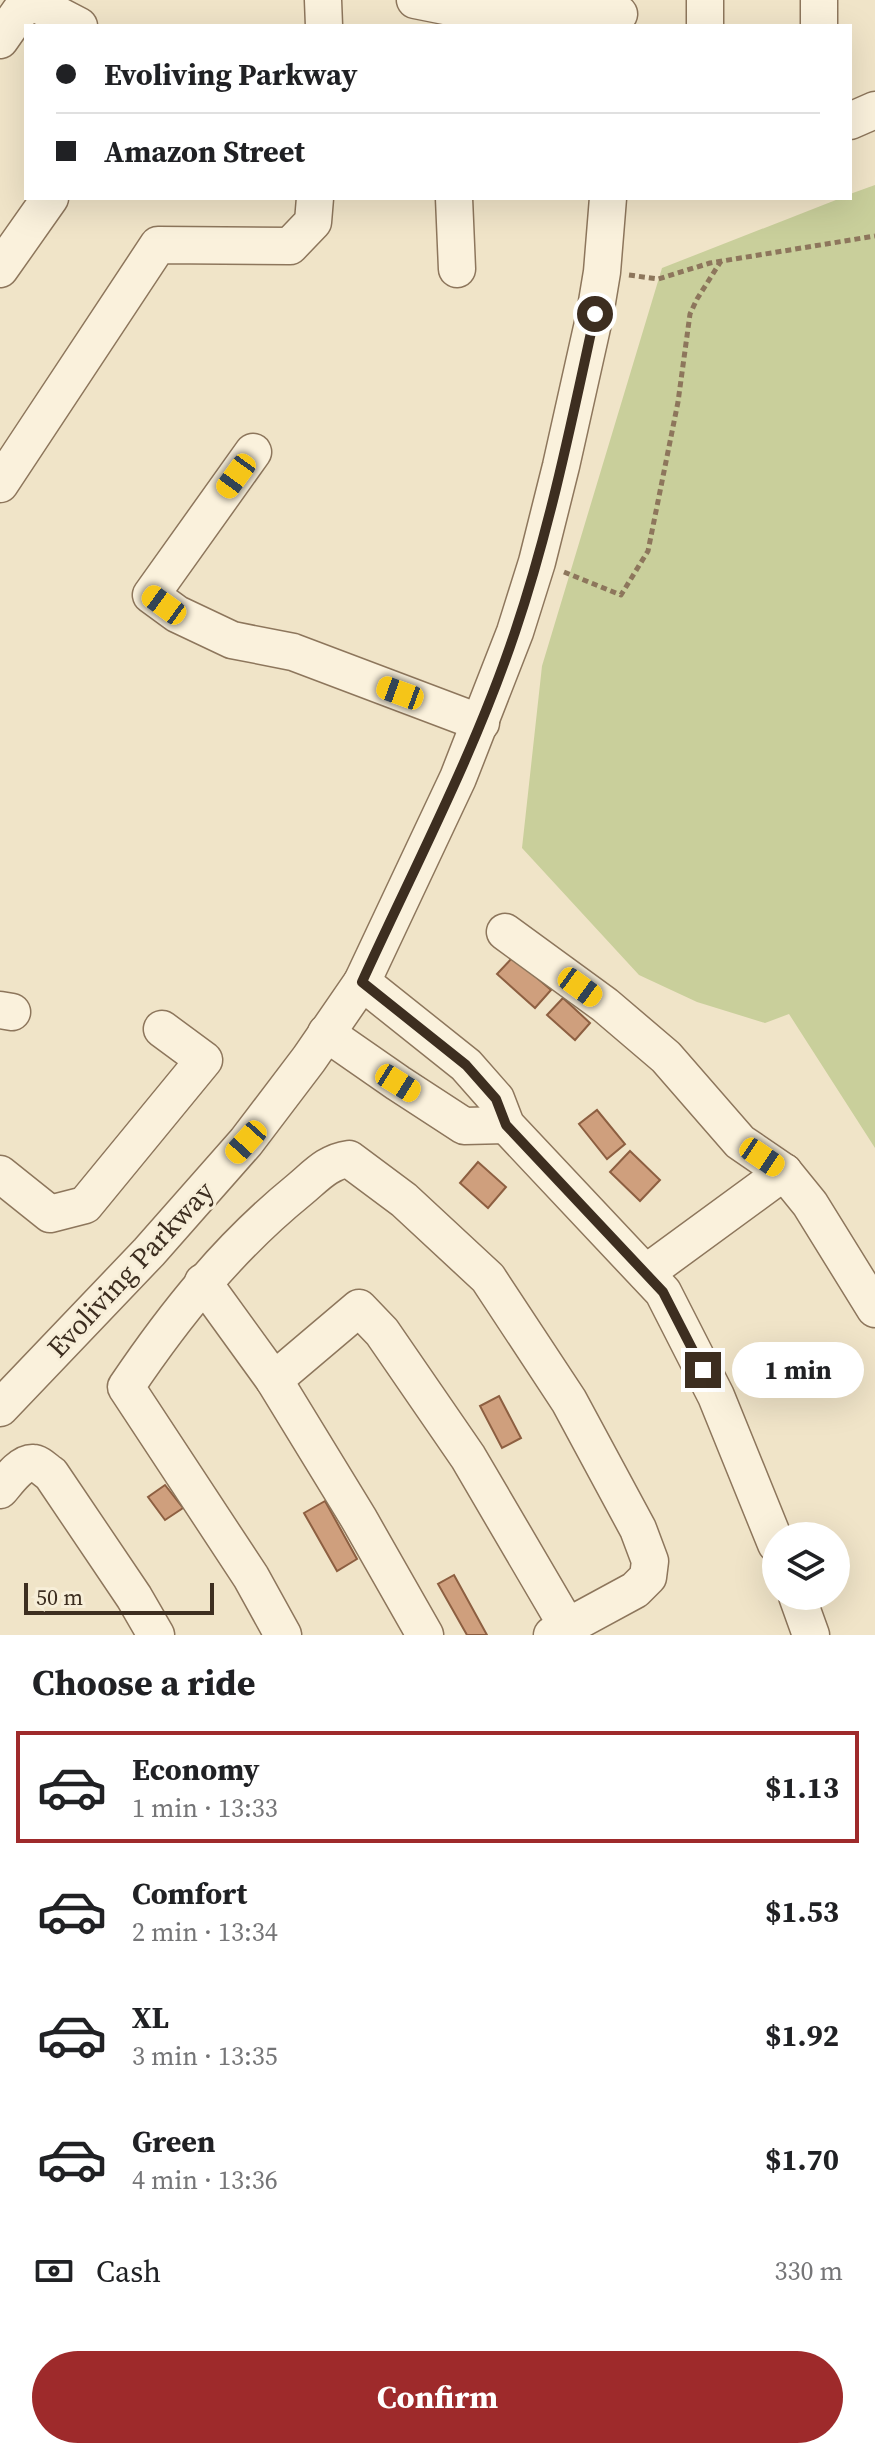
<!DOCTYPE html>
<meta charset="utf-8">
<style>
body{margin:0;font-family:"Source Serif 4",serif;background:#f2f2f2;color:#202124;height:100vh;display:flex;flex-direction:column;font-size:30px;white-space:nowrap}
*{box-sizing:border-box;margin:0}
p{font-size:26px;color:#757577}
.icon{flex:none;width:44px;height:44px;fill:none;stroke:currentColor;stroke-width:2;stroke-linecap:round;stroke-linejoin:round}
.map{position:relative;height:1635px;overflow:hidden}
.details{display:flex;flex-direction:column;background:#fff;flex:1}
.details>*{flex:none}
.banner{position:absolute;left:24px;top:24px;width:828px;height:176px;border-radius:0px;box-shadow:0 8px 32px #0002;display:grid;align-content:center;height:176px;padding:0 32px;background:#fff}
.tools{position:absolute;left:762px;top:1522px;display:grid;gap:16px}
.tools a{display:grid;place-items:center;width:88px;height:88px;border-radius:50%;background:#fff;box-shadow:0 8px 32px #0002;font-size:40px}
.scale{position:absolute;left:24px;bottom:20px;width:190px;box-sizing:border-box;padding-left:8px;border:4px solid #3d2e20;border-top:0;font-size:22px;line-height:28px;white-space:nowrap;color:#3d2e20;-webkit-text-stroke:6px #f7eed8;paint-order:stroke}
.end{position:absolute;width:36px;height:36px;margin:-18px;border:10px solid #3d2e20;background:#fff;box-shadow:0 0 0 4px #fff}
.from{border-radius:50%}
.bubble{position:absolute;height:56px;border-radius:28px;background:#fff;box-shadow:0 8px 32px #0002;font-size:26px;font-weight:700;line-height:56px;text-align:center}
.car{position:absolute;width:24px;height:48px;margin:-24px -12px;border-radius:10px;box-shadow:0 0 6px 2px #0007;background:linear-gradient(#f5c518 24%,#345 0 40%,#f5c518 0 76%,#345 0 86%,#f5c518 0)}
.banner b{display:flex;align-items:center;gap:28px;height:76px;font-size:30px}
.banner b+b{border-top:2px solid #e0e0e0}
.banner i{width:20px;height:20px;background:#202124}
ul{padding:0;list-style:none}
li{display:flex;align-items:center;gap:24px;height:112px;margin:0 16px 12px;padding:0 16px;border:4px solid transparent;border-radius:0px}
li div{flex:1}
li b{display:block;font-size:30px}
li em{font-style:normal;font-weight:700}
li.selected{border-color:#9e2a2b}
li>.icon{width:72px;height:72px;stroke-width:1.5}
h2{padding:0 32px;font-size:36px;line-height:96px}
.pay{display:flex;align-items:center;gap:20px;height:88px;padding:0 32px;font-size:30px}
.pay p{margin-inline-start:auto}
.action{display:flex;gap:16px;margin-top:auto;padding:16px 32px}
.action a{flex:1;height:92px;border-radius:48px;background:#9e2a2b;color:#fff;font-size:32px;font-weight:700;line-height:92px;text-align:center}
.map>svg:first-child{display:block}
</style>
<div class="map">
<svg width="875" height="1635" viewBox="0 0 875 1635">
<rect width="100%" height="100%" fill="#f0e4c8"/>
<path fill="#c9cf9b" d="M875,185V1148L789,1014L765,1023L697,1002L639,975L522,848L542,666L662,268L841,198H850V194Z"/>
<g fill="#cf9f7d" stroke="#8d5f41" stroke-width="2">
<path d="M513,957L551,990L535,1008L497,974Z"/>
<path d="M563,998L590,1023L575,1040L547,1015Z"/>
<path d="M597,1110L625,1144L607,1159L579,1124Z"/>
<path d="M630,1151L660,1180L640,1201L610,1172Z"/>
<path d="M478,1162L506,1187L488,1208L460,1183Z"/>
<path d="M499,1396L521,1438L502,1448L480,1406Z"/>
<path d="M165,1485L183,1508L165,1520L148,1497Z"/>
<path d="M325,1501L357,1559L337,1571L304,1513Z"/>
<path d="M454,1575L487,1635H467L438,1584Z"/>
</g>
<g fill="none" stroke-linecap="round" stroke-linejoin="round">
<g stroke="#8d765c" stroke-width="39">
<g id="minor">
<path d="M29,0L79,26"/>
<path d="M323,0L324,26"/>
<path d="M415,0L455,8L521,6L619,14"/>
<path d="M705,26V0"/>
<path d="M819,26V0"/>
<path d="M0,40L28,0"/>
<path d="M850,121L875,110"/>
<path d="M454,198L457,269"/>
<path d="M0,269L50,198"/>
<path d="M253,452L151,595L177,614L232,640L293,652L481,723"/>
<path d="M0,484L158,245L290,246L313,222L315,198"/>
<path d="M505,932L605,1005L666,1057L740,1142L784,1172L810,1204L875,1309"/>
<path d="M362,982L466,1065L496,1099L506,1125L663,1292L716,1396L776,1544"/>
<path d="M0,1010L12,1012"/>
<path d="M326,1033L398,1083L464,1126L506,1125"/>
<path d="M0,1174L50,1214L85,1205L204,1060L162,1029"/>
<path d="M646,1273L784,1172"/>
<path d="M203,1282L274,1380L359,1519L425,1635"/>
<path d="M274,1380L359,1308L382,1332L468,1457L567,1626"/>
<path d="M0,1408L149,1252L246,1142L309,1059L362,982L458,778L515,632L537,562L561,466L595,314L602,272L608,198"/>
<path d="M0,1490C7,1482 21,1462 33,1463C39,1463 46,1471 51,1474L134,1597L156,1635"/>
<path d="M797,1596L811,1635"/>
<path d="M283,1635L251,1577L126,1387C176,1313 229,1247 299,1190C316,1176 327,1162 349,1159L404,1200L488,1278L569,1401L638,1529L650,1561L648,1577L635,1590L552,1635"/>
</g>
</g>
<g stroke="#8d765c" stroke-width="5" stroke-dasharray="6 4" stroke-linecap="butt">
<path d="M629,275L658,279L710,263L875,236"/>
<path d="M564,572L621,595L648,551L678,402L690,314L697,299L721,261"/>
</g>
<use href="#minor" stroke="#faf1dc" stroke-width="36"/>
</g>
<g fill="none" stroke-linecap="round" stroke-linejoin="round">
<path stroke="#3d2e20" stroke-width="10" d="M595,314C572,420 550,528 515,632C475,752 415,866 362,982L466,1065L496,1099L506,1125L663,1292L703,1370"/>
</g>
<g text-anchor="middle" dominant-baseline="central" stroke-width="6" stroke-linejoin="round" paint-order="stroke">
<g font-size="28" fill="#3d2e20" stroke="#f7eed8">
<text transform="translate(130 1269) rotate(-47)">Evoliving Parkway</text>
</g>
</g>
</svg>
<div class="tools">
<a><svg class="icon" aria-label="layers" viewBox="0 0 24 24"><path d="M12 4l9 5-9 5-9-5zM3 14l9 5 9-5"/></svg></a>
</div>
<div class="scale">50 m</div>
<i class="end from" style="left:595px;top:314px"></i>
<i class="end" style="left:703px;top:1370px"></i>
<div class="bubble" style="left:732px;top:1342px;width:132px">1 min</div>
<i class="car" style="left:236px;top:476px;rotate:216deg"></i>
<i class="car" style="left:164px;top:605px;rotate:306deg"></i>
<i class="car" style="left:400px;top:693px;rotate:290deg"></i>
<i class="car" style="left:580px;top:987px;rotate:126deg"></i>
<i class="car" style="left:398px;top:1083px;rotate:122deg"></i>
<i class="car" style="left:246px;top:1142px;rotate:222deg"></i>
<i class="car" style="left:762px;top:1157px;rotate:124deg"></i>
<div class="banner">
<b><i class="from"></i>Evoliving Parkway</b>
<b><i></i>Amazon Street</b>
</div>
</div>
<section class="details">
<h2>Choose a ride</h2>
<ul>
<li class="selected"><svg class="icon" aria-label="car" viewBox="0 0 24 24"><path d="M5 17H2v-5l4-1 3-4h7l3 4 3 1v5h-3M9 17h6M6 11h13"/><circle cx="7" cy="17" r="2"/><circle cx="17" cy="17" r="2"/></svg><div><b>Economy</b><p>1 min · 13:33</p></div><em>$1.13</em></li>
<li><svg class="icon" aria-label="car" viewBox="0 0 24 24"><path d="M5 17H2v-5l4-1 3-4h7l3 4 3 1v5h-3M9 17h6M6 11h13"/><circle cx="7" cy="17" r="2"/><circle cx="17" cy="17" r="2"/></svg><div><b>Comfort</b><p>2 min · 13:34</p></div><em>$1.53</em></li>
<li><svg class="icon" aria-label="car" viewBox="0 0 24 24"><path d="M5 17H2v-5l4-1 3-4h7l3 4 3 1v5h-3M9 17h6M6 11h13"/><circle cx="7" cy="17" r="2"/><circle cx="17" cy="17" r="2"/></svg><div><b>XL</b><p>3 min · 13:35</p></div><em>$1.92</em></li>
<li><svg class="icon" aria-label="car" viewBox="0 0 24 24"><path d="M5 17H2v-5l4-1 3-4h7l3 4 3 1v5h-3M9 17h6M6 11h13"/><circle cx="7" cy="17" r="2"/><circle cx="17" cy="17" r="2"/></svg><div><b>Green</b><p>4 min · 13:36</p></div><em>$1.70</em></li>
</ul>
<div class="pay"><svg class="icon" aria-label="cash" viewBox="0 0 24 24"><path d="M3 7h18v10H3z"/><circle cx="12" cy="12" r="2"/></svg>Cash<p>330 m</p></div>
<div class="action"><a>Confirm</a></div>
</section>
